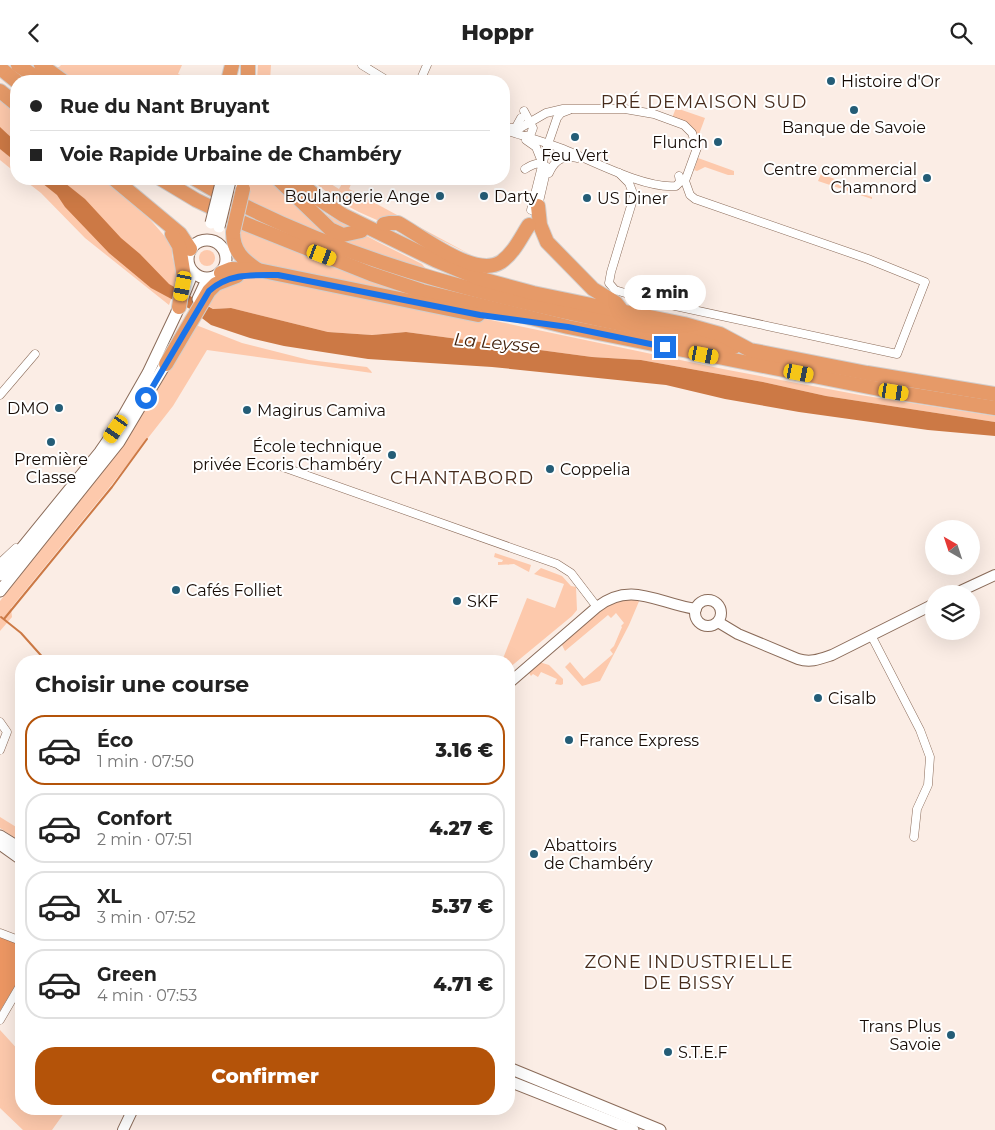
<!DOCTYPE html>
<html lang="fr">
<meta charset="utf-8">
<style>
body{margin:0;font-family:Montserrat,sans-serif;background:#f2f2f2;color:#222;height:100vh;display:flex;flex-direction:column;font-size:19px;white-space:nowrap}
*{box-sizing:border-box;margin:0}
p{font-size:16px;color:#767676}
.icon{flex:none;width:28px;height:28px;fill:none;stroke:currentColor;stroke-width:2;stroke-linecap:round;stroke-linejoin:round}
.map{position:relative;flex:1;overflow:hidden}
.panel{position:absolute;left:15px;top:590px;width:500px;height:460px;display:flex;flex-direction:column;background:#fff;border-radius:20px;box-shadow:0 5px 20px #0002}
.panel>*{flex:none}
.hud{position:absolute;left:10px;top:10px;width:500px;height:110px;border-radius:20px;box-shadow:0 5px 20px #0002;display:grid;align-content:center;height:110px;padding:0 20px;background:#fff}
.needle{width:32px;rotate:321deg}
.fabs{position:absolute;left:925px;top:455px;display:grid;gap:10px}
.fabs a{display:grid;place-items:center;width:55px;height:55px;border-radius:50%;background:#fff;box-shadow:0 5px 20px #0002;font-size:25px}
.end{position:absolute;width:22px;height:22px;margin:-11px;border:6px solid #1a73e8;background:#fff;box-shadow:0 0 0 2px #fff}
.from{border-radius:50%}
.bubble{position:absolute;height:35px;border-radius:18px;background:#fff;box-shadow:0 5px 20px #0002;font-size:16px;font-weight:800;line-height:35px;text-align:center}
.car{position:absolute;width:15px;height:30px;margin:-15px -8px;border-radius:6px;box-shadow:0 0 4px 1px #0007;background:linear-gradient(#f5c518 24%,#345 0 40%,#f5c518 0 76%,#345 0 86%,#f5c518 0)}
.hud b{display:flex;align-items:center;gap:18px;height:48px;font-size:19px}
.hud b+b{border-top:1px solid #e0e0e0}
.hud i{width:12px;height:12px;background:#222}
ul{padding:0;list-style:none}
li{display:flex;align-items:center;gap:15px;height:70px;margin:0 10px 8px;padding:0 10px;border:2px solid #e0e0e0;border-radius:20px}
li div{flex:1}
li b{display:block;font-size:19px}
li em{font-style:normal;font-weight:800}
li.on{border-color:#b45309}
li>.icon{width:45px;height:45px;stroke-width:1.5}
h2{padding:0 20px;font-size:22px;line-height:60px}
.primary-button{display:flex;gap:10px;margin-top:auto;padding:10px 20px}
.primary-button a{flex:1;height:58px;border-radius:20px;background:#b45309;color:#fff;font-size:20px;font-weight:800;line-height:58px;text-align:center}
header{display:flex;justify-content:space-between;align-items:center;height:65px;padding:0 20px;background:#fff;font-size:22px;font-weight:800}
.map>svg:first-child{display:block}
</style>
<header><svg class="icon" aria-label="back" viewBox="0 0 24 24"><path d="M15 5l-7 7 7 7"/></svg>Hoppr<svg class="icon" aria-label="search" viewBox="0 0 24 24"><circle cx="10" cy="10" r="6"/><path d="M15 15l6 6"/></svg></header>
<div class="map">
<svg width="995" height="1065" viewBox="0 0 995 1065">
<rect width="100%" height="100%" fill="#fbede5"/>
<g fill="#fdc9ac">
<path d="M61,0H182L178,9L196,16H66L51,3L59,2Z"/>
<path d="M258,0H271L270,16H257Z"/>
<path d="M0,35L16,47V108L0,95Z"/>
<path d="M676,43L705,53L698,72L672,53Z"/>
<path d="M698,93L734,106V110H728L705,102L697,106L694,105Z"/>
<path d="M821,109L851,120L854,126L872,132V134L818,116Z"/>
<path d="M23,114H105C127,132 158,159 173,183L172,190L178,214L169,240L85,173L41,128Z"/>
<path d="M260,114L269,115L283,126L378,177L422,199L462,249L723,304L860,330L995,351V357L826,331L763,317L641,295L592,292L406,267L372,270L328,267L231,243L213,244L208,240L215,228L226,221L237,200L235,190L246,122Z"/>
<path d="M311,114H323L339,124L344,115L351,119L349,124L473,191L393,151L377,155C352,145 331,132 311,114Z"/>
<circle cx="207" cy="193" r="8"/>
<path d="M196,260L242,278L309,295L367,302L371,306L372,308L207,285L173,341L109,423L11,543L12,552L0,566V536L118,386L150,338L188,272Z"/>
<path d="M495,488L531,500L529,507L514,499L498,500V497H502L503,495L494,492Z"/>
<path d="M541,503L562,511L571,521L576,522L577,545L572,551L509,603V596H502L527,533L555,543L564,519L534,509Z"/>
<path d="M640,534L629,560L600,616L582,621L565,602L570,597L584,614L613,589L610,585L614,581L622,562L621,561L624,558L616,548L611,553L608,550L565,586L562,580L563,577L614,535Z"/>
<path d="M539,597L549,600L563,614V619L561,620L555,619L557,614L541,607L538,612L533,609L531,611L529,608L530,605Z"/>
<path d="M0,752L21,765V777L0,763Z"/>
<path d="M0,965L21,988V1044H67L52,1065H23L0,1043Z"/>
</g>
<path fill="#ed9763" d="M0,870L19,879L21,882V911L0,946Z"/>
<g fill="#cc7945">
<path d="M0,62L16,77V97L0,84Z"/>
<path d="M37,114H60L85,134L121,173L140,189L169,219L213,244L231,243L328,267L372,270L406,267L592,292L641,295L763,317L826,331L995,357V371L928,365L799,347L725,334L666,320L492,302L368,294L284,281L250,273L211,260L190,244L151,223L109,188L65,142L57,130Z"/>
</g>
<g fill="none" stroke-linecap="round" stroke-linejoin="round">
<g stroke="#cc7945" stroke-width="2">
<path d="M1,552L21,568L46,596"/>
<path d="M4,554L112,422L147,374"/>
</g>
<g stroke="#8a6b59" stroke-width="9">
<g id="minor">
<path d="M362,0L388,16"/>
<path d="M420,16L427,0"/>
<path d="M524,46L533,63L530,71H525"/>
<path d="M504,63H520L546,48L563,44H625L654,49L684,60L692,68L697,83L685,116L690,130L695,134L868,194L925,217L897,289L652,236L615,225L609,218L611,207L634,131L629,118L619,108"/>
<path d="M515,64L521,53"/>
<path d="M508,66C527,72 545,77 563,84C593,96 645,124 676,121L680,117L679,111"/>
<path d="M526,75L536,82L542,97"/>
<path d="M525,104C533,99 539,96 547,102L538,141"/>
<path d="M549,108C554,96 563,89 577,93"/>
<path d="M531,145L546,85L557,53L561,48L569,45"/>
<path d="M0,330L35,289"/>
<path d="M280,401L557,499L571,508L597,542"/>
<path d="M0,498L16,483"/>
<path d="M871,570L920,665L930,692L928,720L917,744L914,772"/>
<path d="M0,657L7,667L0,685"/>
<path d="M0,868L21,876"/>
<path d="M0,955L21,919"/>
</g>
</g>
<g stroke="#8a6b59" stroke-width="12">
<g id="tertiary">
<path d="M954,529L995,510"/>
<circle cx="708" cy="548" r="13"/>
<path d="M718,557L738,569L798,594C811,598 820,594 832,590L934,539"/>
<path d="M509,618L597,542C631,515 659,539 696,544"/>
<path d="M123,1065L133,1044"/>
</g>
</g>
<g stroke="#8a6b59" stroke-width="13">
<g id="secondary">
<circle cx="207" cy="194" r="19"/>
<path d="M198,234L205,219L211,213"/>
<path d="M0,510L100,387L116,364L148,308L176,249L193,207"/>
<path d="M0,526L119,377L169,293"/>
<path d="M0,771L21,784"/>
<path d="M0,779L21,794"/>
<path d="M509,1003L660,1065"/>
<path d="M509,1016L633,1065"/>
</g>
</g>
<g stroke="#d1cecd" stroke-width="16">
<g id="trunk">
<path d="M18,0L41,16"/>
<path d="M41,0L63,16"/>
<path d="M248,0V16"/>
<path d="M0,3L16,16"/>
<path d="M228,16L232,0"/>
<path d="M0,26L16,39"/>
<path d="M114,114L180,169L190,184"/>
<path d="M161,114L196,135L246,159L371,209L422,226L568,262L894,327L995,343"/>
<path d="M195,114C359,211 550,244 734,282"/>
<path d="M278,114L330,164L343,170L361,166"/>
<path d="M296,114L320,135L343,150L435,195L478,213L533,228L684,259L720,269L750,285L867,308L995,329"/>
<path d="M538,141L540,160L547,177L593,224L616,238L620,243"/>
<path d="M384,159L389,158H398C422,171 475,214 501,197C514,188 521,172 529,160"/>
<path d="M233,167C233,186 243,195 258,205"/>
<path d="M172,169L179,181L184,212L179,242"/>
<path d="M221,208L231,204L258,205L478,250"/>
<path d="M166,299L209,226L216,219L237,211"/>
</g>
</g>
<use href="#minor" stroke="#fff" stroke-width="8"/>
<use href="#tertiary" stroke="#fff" stroke-width="10"/>
<use href="#secondary" stroke="#fff" stroke-width="11"/>
<use href="#trunk" stroke="#e69a68" stroke-width="14"/>
<g stroke="#8a6b59" stroke-width="13" stroke-linecap="butt">
<g id="secondary-bridge">
<path d="M211,158L222,114"/>
<path d="M219,162L230,116"/>
</g>
</g>
<g stroke="#d1cecd" stroke-width="16" stroke-linecap="butt">
<path id="trunk-bridge" d="M233,167L243,124"/>
</g>
<use href="#secondary-bridge" stroke="#fff" stroke-width="11"/>
<use href="#trunk-bridge" stroke="#e69a68" stroke-width="14"/>
</g>
<g fill="none" stroke-linecap="round" stroke-linejoin="round">
<path stroke="#1a73e8" stroke-width="6" d="M146,333L209,226C229,208 253,210 278,210L480,250L568,262L665,282"/>
</g>
<g fill="#245d77" stroke="#fff" stroke-width="2">
<circle cx="831" cy="16" r="5"/>
<circle cx="854" cy="45" r="5"/>
<circle cx="575" cy="72" r="5"/>
<circle cx="718" cy="77" r="5"/>
<circle cx="927" cy="113" r="5"/>
<circle cx="440" cy="131" r="5"/>
<circle cx="484" cy="131" r="5"/>
<circle cx="587" cy="133" r="5"/>
<circle cx="59" cy="343" r="5"/>
<circle cx="247" cy="345" r="5"/>
<circle cx="51" cy="377" r="5"/>
<circle cx="392" cy="390" r="5"/>
<circle cx="550" cy="404" r="5"/>
<circle cx="176" cy="525" r="5"/>
<circle cx="457" cy="536" r="5"/>
<circle cx="818" cy="633" r="5"/>
<circle cx="569" cy="675" r="5"/>
<circle cx="534" cy="789" r="5"/>
<circle cx="951" cy="970" r="5"/>
<circle cx="668" cy="987" r="5"/>
</g>
<g text-anchor="middle" dominant-baseline="central" stroke-width="4" stroke-linejoin="round" paint-order="stroke">
<g font-size="16" fill="#170c06" stroke="#fff" text-anchor="start">
<text x="841" y="16">Histoire d'Or</text>
<text x="854" y="62" text-anchor="middle">Banque de Savoie</text>
<text x="708" y="77" text-anchor="end">Flunch</text>
<text x="575" y="90" text-anchor="middle">Feu Vert</text>
<text x="917" y="104" text-anchor="end">Centre commercial<tspan x="917" dy="18">Chamnord</tspan></text>
<text x="430" y="131" text-anchor="end">Boulangerie Ange</text>
<text x="494" y="131">Darty</text>
<text x="597" y="133">US Diner</text>
<text x="49" y="343" text-anchor="end">DMO</text>
<text x="257" y="345">Magirus Camiva</text>
<text x="382" y="381" text-anchor="end">École technique<tspan x="382" dy="18">privée Ecoris Chambéry</tspan></text>
<text x="51" y="394" text-anchor="middle">Première<tspan x="51" dy="18">Classe</tspan></text>
<text x="560" y="404">Coppelia</text>
<text x="186" y="525">Cafés Folliet</text>
<text x="467" y="536">SKF</text>
<text x="828" y="633">Cisalb</text>
<text x="579" y="675">France Express</text>
<text x="544" y="780">Abattoirs<tspan x="544" dy="18">de Chambéry</tspan></text>
<text x="941" y="961" text-anchor="end">Trans Plus<tspan x="941" dy="18">Savoie</tspan></text>
<text x="678" y="987">S.T.E.F</text>
</g>
<g font-size="18" letter-spacing="1" fill="#462b1b" stroke="#fff">
<text x="704" y="37">PRÉ DEMAISON SUD</text>
<text x="462" y="413">CHANTABORD</text>
<text x="689" y="897">ZONE INDUSTRIELLE<tspan x="689" dy="21">DE BISSY</tspan></text>
</g>
<g font-size="18" font-style="italic" fill="#44220c" stroke="#fff">
<text transform="translate(497 278) rotate(5)">La Leysse</text>
</g>
</g>
</svg>
<div class="fabs">
<a><svg class="needle" viewBox="-14 -14 28 28"><path d="M0-13l5 13h-10z" fill="#e53935"/><path d="M0 13l5-13h-10z" fill="#767676"/></svg></a>
<a><svg class="icon" aria-label="layers" viewBox="0 0 24 24"><path d="M12 4l9 5-9 5-9-5zM3 14l9 5 9-5"/></svg></a>
</div>
<i class="end from" style="left:146px;top:333px"></i>
<i class="end" style="left:665px;top:282px"></i>
<div class="bubble" style="left:624px;top:210px;width:82px">2 min</div>
<i class="car" style="left:322px;top:190px;rotate:111deg"></i>
<i class="car" style="left:183px;top:221px;rotate:191deg"></i>
<i class="car" style="left:704px;top:290px;rotate:101deg"></i>
<i class="car" style="left:799px;top:308px;rotate:101deg"></i>
<i class="car" style="left:894px;top:327px;rotate:99deg"></i>
<i class="car" style="left:116px;top:364px;rotate:215deg"></i>
<div class="hud">
<b><i class="from"></i>Rue du Nant Bruyant</b>
<b><i></i>Voie Rapide Urbaine de Chambéry</b>
</div>
<section class="panel">
<h2>Choisir une course</h2>
<ul>
<li class="on"><svg class="icon" aria-label="car" viewBox="0 0 24 24"><path d="M5 17H2v-5l4-1 3-4h7l3 4 3 1v5h-3M9 17h6M6 11h13"/><circle cx="7" cy="17" r="2"/><circle cx="17" cy="17" r="2"/></svg><div><b>Éco</b><p>1 min · 07:50</p></div><em>3.16 €</em></li>
<li><svg class="icon" aria-label="car" viewBox="0 0 24 24"><path d="M5 17H2v-5l4-1 3-4h7l3 4 3 1v5h-3M9 17h6M6 11h13"/><circle cx="7" cy="17" r="2"/><circle cx="17" cy="17" r="2"/></svg><div><b>Confort</b><p>2 min · 07:51</p></div><em>4.27 €</em></li>
<li><svg class="icon" aria-label="car" viewBox="0 0 24 24"><path d="M5 17H2v-5l4-1 3-4h7l3 4 3 1v5h-3M9 17h6M6 11h13"/><circle cx="7" cy="17" r="2"/><circle cx="17" cy="17" r="2"/></svg><div><b>XL</b><p>3 min · 07:52</p></div><em>5.37 €</em></li>
<li><svg class="icon" aria-label="car" viewBox="0 0 24 24"><path d="M5 17H2v-5l4-1 3-4h7l3 4 3 1v5h-3M9 17h6M6 11h13"/><circle cx="7" cy="17" r="2"/><circle cx="17" cy="17" r="2"/></svg><div><b>Green</b><p>4 min · 07:53</p></div><em>4.71 €</em></li>
</ul>
<div class="primary-button"><a>Confirmer</a></div>
</section>
</div>
